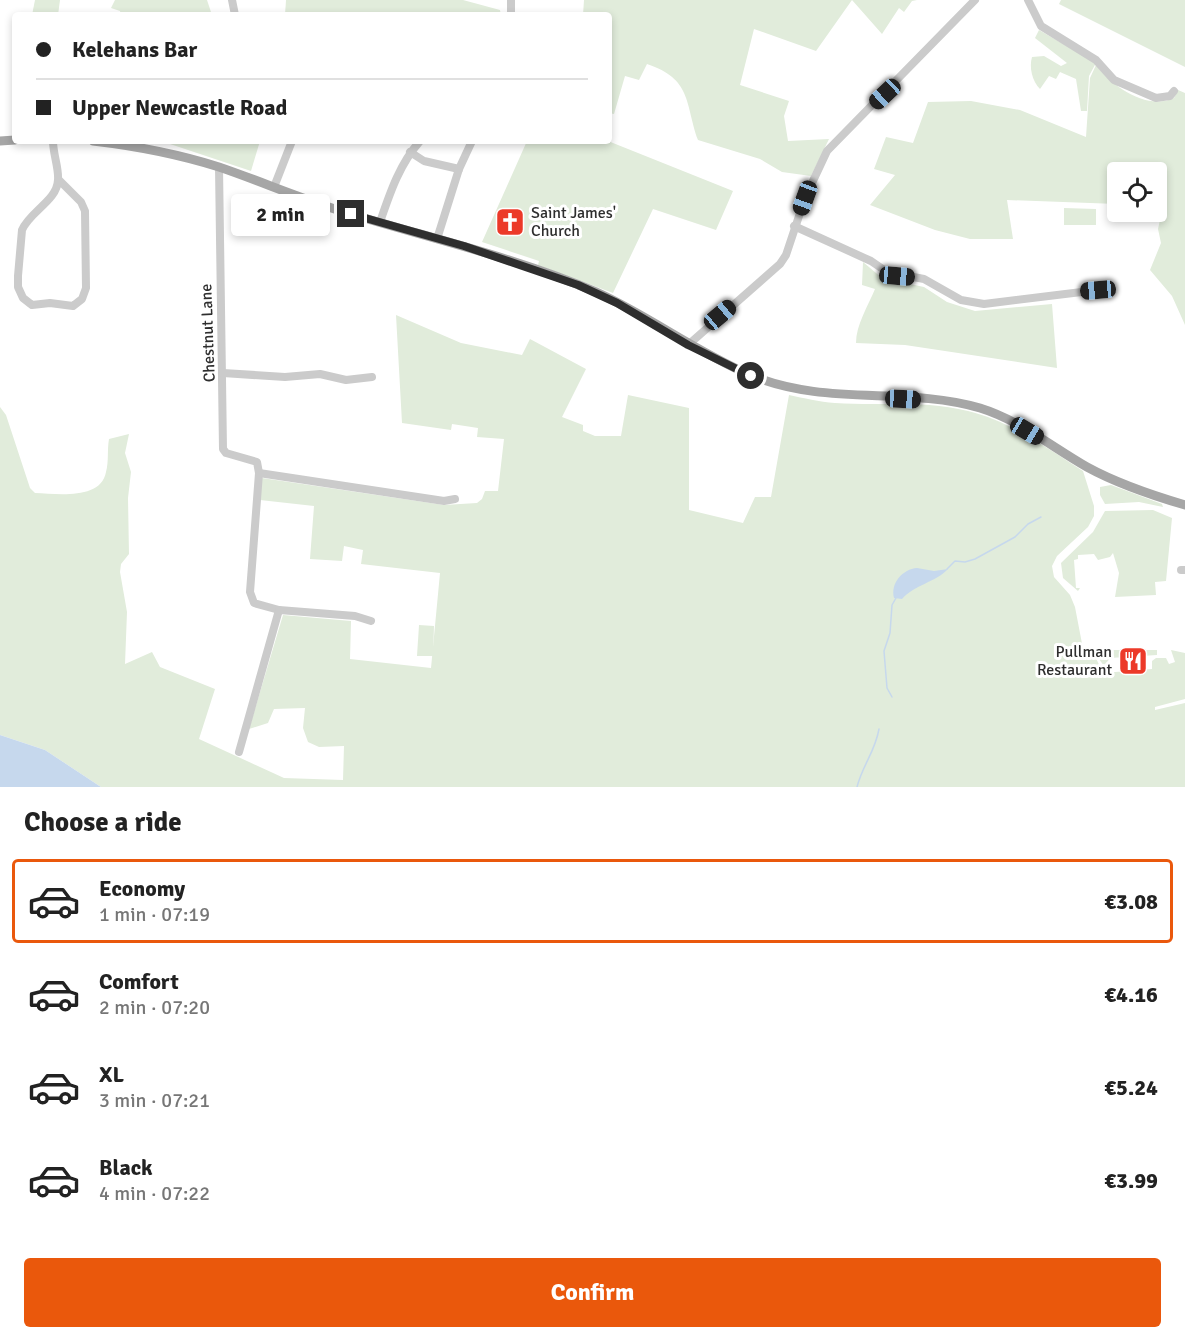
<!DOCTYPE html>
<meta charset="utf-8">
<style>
body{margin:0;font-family:Signika,sans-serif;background:#f2f2f2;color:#222;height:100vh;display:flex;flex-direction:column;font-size:22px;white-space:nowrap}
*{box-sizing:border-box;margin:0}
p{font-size:20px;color:#767676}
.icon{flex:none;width:33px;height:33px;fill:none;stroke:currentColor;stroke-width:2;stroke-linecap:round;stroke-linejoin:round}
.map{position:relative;height:787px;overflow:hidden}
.details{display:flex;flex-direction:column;background:#fff;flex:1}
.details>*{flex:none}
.guide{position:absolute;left:12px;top:12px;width:600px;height:132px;border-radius:6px;box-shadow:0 3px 9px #0003;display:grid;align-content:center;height:132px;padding:0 24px;background:#fff}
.buttons{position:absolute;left:1107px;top:162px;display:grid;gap:12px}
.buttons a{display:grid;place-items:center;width:60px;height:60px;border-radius:6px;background:#fff;box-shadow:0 3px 9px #0003;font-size:30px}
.end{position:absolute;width:27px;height:27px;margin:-14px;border:8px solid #2e2e2e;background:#fff;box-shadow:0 0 0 3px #fff}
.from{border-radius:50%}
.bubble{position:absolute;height:42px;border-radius:6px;background:#fff;box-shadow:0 3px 9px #0003;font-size:20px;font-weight:700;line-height:42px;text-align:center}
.car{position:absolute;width:18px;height:36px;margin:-18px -9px;border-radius:8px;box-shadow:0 0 4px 2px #0007;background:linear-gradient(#222 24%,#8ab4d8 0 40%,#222 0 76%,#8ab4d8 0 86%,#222 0)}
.guide b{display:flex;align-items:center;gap:21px;height:57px;font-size:22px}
.guide b+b{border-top:2px solid #e0e0e0}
.guide i{width:15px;height:15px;background:#222}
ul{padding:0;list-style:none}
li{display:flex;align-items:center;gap:18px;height:84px;margin:0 12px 9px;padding:0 12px;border:3px solid transparent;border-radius:6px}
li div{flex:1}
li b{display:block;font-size:22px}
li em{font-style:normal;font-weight:700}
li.on{border-color:#ea580c}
li>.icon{width:54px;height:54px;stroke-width:1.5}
h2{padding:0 24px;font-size:27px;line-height:72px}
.cta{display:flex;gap:12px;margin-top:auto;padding:12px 24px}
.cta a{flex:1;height:69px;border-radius:6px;background:#ea580c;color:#fff;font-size:24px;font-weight:700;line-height:69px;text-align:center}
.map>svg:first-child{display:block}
</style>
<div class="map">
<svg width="1185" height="787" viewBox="0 0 1185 787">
<rect width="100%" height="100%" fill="#fff"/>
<g fill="#e1ecdb">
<path d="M35,0H60L58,15H32Z"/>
<path d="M115,0H207L212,15H121L120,11L111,8Z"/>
<path d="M286,0H463L500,10L501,15H285Z"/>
<path d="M584,0H917L912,1L904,12L899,8L882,34L852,0L816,51L754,29L740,85L789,101L784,116L788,141L829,139L811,176L782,172L760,159L698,140C685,103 692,79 647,64L639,80L625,76L614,114L609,113V15H583Z"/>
<path d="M1061,0H1185V67L1059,4Z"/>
<path d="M1039,30L1096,63L1089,76L1087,111H1081L1076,79L1060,72L1056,79L1049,76L1040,89C1032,81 1029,67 1032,57L1044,56L1061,66L1067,63L1035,38Z"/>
<path d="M1096,65C1112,86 1147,111 1174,98L1178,90L1185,93V325L1172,296L1150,270L1161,243L1158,229L1163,206L1157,205L1156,172H1118L1117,204L1007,200L1013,239H970L935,230L870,205L895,175L874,169L886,137L913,143L928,102L971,101L1020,110L1086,137L1090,78Z"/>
<path d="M161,141H260L251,171Z"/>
<path d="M527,141H608L733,191L716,230L653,209L613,293L538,265L539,261L482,242Z"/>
<path d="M1064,208L1096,209V225H1064Z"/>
<path d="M863,262L882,278L924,287L947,302L975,311L1052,304L1057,368L905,345L856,343C856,325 868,306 875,289L862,285Z"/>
<path d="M396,315L461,343L522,355L530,339L586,369L562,417L583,425V431L595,436H621L628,395L689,408V510L743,523L755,497H771L789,395C804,398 819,402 835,403C879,406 925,400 968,411C1010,421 1047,448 1083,471L1094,506V516L1088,527L1057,556L1052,566L1054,577L1070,595L1075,607L1084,654H1094L1103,673L1152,669V661L1156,658H1166L1169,664L1175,662L1171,650L1185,653V699L1155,707V710L1185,703V787H101L45,750L0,735V407L6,415L30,488L35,493C58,494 101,500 106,472C109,461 107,450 109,439L129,434L125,453L131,472L128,498L129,554L121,564L120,572L127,612L125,664L152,652L160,667L215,689L199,739L284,778L343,780L344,746L319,747L308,742L303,728L305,708L274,709L268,723L249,729L283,615L351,621L350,659L431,668L440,573L361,564L363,550L344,546L342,561L310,559L314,506L260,500L262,478L444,505L477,503L482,499L485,491H498L504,439L477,437L478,428L452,424L451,430L402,423Z"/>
<path d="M1111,485L1162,504L1163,507L1139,502L1105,504L1100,495V487Z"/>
<path d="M1153,510L1172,518L1166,581L1155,582L1156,595L1115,597L1119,573L1113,553L1110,557L1098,560L1094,554L1078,555V559L1074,560L1076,588H1080L1078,591L1063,578L1061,563L1093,532L1105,511Z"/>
<path d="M419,625L434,626L433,656H417Z"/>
<path d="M1109,650H1157V655L1110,658L1104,666L1099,659V652Z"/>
</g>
<g fill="#c6d8ed">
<path d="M917,568L934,571L948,569C936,582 914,585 902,599L894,598C890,583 903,569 917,568Z"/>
<path d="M0,735L45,750L101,787H0Z"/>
</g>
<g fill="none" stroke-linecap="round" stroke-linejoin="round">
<g stroke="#c6d8ed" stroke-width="1.5">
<path d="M947,569L955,561L965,562L975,559L1015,537L1028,524L1041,517"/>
<path d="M892,697L887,688L884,651L890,633L892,605L896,598"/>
<path d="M857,787C863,764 875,752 879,729"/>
</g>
<g stroke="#cbcbcb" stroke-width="8">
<path d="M232,0L235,15"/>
<path d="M1028,0L1041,26L1096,60L1114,80L1156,98L1170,96L1174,91"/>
<path d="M511,15V0"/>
<path d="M53,141C53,154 59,168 58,180C57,201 30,211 22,230L18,276V287L23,298L32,305L50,303L73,306L82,299L86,288L85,211L81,202L59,180"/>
<path d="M410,152L424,161L459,169"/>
<path d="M219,167L223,449L226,453L257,462L259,473L250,592L254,603L279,610L239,752"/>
<path d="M274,187L292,141"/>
<path d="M380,222C390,193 399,165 420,141"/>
<path d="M794,226L871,261L887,272L924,279L961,300L984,304L1098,290"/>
<path d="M437,239L459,169L472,141"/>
<path d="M688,345L780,264L786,255L805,198L827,151L975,0"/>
<path d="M223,373L285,377L320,374L346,380L372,377"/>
<path d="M259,473L444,501L455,499"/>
<path d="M1181,570H1185"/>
<path d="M279,610L355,616L371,621"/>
</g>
<g stroke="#a6a6a6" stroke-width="9">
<path d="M0,141L15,140"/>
<path d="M93,141C136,146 178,154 219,167C263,182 306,201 351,214C433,239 517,258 596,292C649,316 696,352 750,375C826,407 905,386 980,408C1019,420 1052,447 1087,467C1118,484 1151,495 1185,505"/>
</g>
</g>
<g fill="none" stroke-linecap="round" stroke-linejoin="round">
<path stroke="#2e2e2e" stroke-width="8" d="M351,214L464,246L578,285L617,303L688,345L751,376"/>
</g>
<defs>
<g id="church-square" transform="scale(1.5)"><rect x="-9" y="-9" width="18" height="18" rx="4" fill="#ec3a29" stroke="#fff"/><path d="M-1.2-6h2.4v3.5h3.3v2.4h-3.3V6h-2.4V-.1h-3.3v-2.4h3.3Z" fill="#fff"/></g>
<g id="restaurant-square" transform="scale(1.5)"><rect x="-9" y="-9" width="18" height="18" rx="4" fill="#ec3a29" stroke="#fff"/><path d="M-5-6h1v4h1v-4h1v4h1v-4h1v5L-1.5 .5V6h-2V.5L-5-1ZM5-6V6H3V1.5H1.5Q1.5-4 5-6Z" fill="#fff"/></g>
</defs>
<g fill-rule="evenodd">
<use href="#church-square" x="510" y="222"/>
<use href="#restaurant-square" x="1133" y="661"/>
</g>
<g text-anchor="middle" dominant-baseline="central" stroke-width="6" stroke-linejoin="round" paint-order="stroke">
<g font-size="16" fill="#2e2e2e" stroke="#fff" text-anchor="start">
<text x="531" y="213">Saint James'<tspan x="531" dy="18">Church</tspan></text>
<text x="1112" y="652" text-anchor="end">Pullman<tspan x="1112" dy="18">Restaurant</tspan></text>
</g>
<g font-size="16" fill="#2e2e2e" stroke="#fff">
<text transform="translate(208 333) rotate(-92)">Chestnut Lane</text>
</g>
</g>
</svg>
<div class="buttons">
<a><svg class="icon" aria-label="locate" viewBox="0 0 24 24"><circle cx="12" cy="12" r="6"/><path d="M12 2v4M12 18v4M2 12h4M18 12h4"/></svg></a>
</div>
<i class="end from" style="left:751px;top:376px"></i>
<i class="end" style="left:351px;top:214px"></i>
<div class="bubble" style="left:231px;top:194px;width:99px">2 min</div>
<i class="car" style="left:885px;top:94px;rotate:227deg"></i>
<i class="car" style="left:805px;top:198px;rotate:200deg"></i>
<i class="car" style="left:897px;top:276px;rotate:95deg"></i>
<i class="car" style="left:1098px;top:290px;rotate:265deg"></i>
<i class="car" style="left:720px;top:315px;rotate:50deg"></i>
<i class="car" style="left:903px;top:399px;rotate:93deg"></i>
<i class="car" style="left:1027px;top:431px;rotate:121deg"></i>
<div class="guide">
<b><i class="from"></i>Kelehans Bar</b>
<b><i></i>Upper Newcastle Road</b>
</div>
</div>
<section class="details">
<h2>Choose a ride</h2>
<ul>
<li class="on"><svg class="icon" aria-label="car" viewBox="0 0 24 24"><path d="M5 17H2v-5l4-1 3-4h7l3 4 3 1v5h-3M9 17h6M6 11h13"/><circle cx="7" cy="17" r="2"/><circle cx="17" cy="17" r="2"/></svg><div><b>Economy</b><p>1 min · 07:19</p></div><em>€3.08</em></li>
<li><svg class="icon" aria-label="car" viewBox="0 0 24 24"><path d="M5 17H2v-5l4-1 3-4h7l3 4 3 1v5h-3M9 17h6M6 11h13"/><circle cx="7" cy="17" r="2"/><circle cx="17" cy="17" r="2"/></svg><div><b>Comfort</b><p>2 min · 07:20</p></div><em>€4.16</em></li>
<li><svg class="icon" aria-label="car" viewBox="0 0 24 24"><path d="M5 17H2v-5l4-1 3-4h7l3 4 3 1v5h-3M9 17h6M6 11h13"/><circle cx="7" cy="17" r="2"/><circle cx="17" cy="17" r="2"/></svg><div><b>XL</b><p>3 min · 07:21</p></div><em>€5.24</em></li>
<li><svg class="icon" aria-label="car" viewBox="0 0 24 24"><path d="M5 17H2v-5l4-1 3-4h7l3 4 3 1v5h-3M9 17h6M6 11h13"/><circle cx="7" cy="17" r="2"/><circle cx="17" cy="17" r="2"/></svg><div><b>Black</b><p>4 min · 07:22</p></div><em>€3.99</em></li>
</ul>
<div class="cta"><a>Confirm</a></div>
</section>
